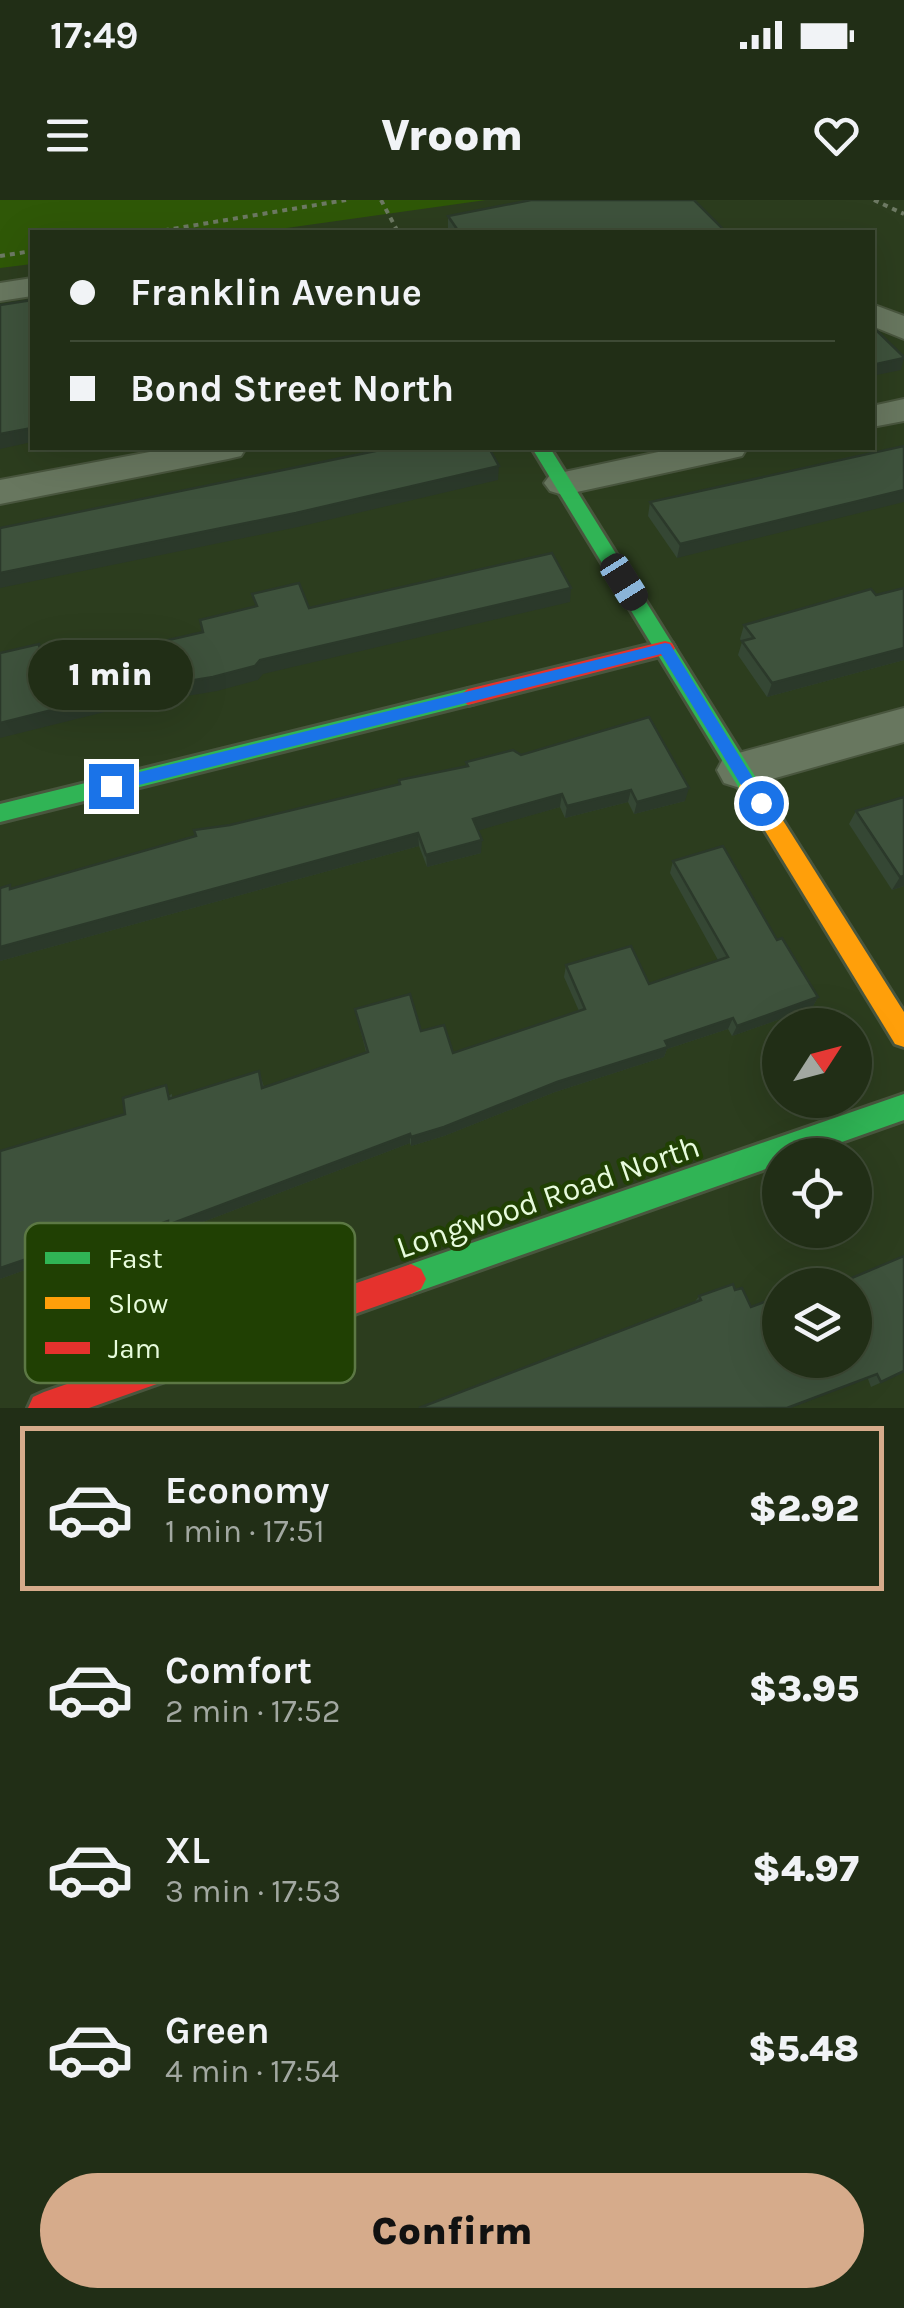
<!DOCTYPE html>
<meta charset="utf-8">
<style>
body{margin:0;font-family:Karla,sans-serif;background:#29361f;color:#f1f3f6;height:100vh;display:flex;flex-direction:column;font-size:38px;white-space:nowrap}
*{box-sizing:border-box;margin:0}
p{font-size:32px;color:#a2a8a1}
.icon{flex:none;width:55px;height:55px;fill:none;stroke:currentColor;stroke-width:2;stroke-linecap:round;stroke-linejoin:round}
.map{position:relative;height:1208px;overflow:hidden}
.sheet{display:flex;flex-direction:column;background:#212e16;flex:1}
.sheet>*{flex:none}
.top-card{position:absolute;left:30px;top:30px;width:845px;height:220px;border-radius:0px;box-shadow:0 10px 40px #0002,0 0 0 2px #3e4a35;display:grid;align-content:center;height:220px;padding:0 40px;background:#212e16}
.needle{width:65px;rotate:54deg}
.buttons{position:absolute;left:762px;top:808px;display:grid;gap:20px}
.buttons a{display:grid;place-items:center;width:110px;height:110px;border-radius:50%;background:#212e16;box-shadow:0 10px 40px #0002,0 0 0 2px #3e4a35;font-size:50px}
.end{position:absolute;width:45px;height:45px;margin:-22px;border:12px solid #1a73e8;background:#fff;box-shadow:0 0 0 5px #fff}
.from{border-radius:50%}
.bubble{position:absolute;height:70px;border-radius:35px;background:#212e16;box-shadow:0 10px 40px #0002,0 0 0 2px #3e4a35;font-size:32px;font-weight:800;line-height:70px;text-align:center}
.car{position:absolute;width:30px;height:60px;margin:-30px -15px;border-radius:12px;box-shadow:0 0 8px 2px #0007;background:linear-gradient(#222 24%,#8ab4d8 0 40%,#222 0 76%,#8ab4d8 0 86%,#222 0)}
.top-card b{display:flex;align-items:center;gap:35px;height:95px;font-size:38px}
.top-card b+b{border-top:2px solid #3e4a35}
.top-card i{width:25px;height:25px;background:#f1f3f6}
ul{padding:18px 0 0;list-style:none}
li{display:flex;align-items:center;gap:30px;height:165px;margin:0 20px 15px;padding:0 20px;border:5px solid transparent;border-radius:0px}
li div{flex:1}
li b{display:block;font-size:38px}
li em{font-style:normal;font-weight:800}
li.selected{border-color:#d6ab8b}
li>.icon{width:90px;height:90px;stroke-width:1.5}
.action{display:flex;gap:20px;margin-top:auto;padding:20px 40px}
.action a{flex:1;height:115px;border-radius:60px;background:#d6ab8b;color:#111;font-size:40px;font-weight:800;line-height:115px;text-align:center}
.status{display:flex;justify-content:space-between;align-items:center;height:70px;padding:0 50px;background:#212e16;direction:ltr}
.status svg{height:28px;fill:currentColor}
header{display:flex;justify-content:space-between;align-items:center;height:130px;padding:0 40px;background:#212e16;font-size:45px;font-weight:800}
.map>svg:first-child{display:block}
</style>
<div class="status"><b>17:49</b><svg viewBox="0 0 49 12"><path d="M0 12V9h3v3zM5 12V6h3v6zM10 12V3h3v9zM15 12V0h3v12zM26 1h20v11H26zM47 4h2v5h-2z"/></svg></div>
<header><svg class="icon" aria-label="menu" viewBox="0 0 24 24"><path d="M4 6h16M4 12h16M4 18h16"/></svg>Vroom<svg class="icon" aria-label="heart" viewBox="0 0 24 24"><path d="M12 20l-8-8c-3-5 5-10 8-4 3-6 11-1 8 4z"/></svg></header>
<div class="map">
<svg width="904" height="1208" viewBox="0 0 904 1208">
<rect width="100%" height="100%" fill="#2c3d1e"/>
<path fill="#2f5807" d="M0,0H486L258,32H32V64L0,68Z"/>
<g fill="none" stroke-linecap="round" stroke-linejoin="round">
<g stroke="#49563e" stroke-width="4">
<g id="street">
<path d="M32,78V96L0,101V83Z"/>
<path d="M872,104L904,116V139L872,126Z"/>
<path d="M904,199V221L872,227V206Z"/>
<path d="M171,248H246L241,256L228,259L0,304V280Z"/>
<path d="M677,248H747L742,256L729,259L563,295L550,291L544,283L550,275Z"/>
<path d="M904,508V542L740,588L724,583L717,570L724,557Z"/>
</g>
</g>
<g stroke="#49563e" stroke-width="6">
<g id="fast">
<path d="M532,248H550L758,581L761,587L758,593H742Z"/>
<path d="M468,489L475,491L478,497L475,503L0,622V604Z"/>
<path d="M904,894V920L805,955H780V964L411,1094L401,1089L396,1079L401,1069L411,1064Z"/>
</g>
</g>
<g stroke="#49563e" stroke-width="6">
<path id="slow" d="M750,578L758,581L904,812V847L895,844L742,593L739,587L742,581Z"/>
</g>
<g stroke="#49563e" stroke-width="6">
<g id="jam">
<path d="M665,441L672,443L675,448L672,453L468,505L458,497L468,489Z"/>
<path d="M411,1064L421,1069L426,1079L421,1089L411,1094L89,1208H28L33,1197L44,1192Z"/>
</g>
</g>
<g stroke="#6d7963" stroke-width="4" stroke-dasharray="5 5" stroke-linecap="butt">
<path d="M381,0L398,32"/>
<path d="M874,0L904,14"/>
<path d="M154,32L346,0"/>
<path d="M0,56L32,51"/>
</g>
<use href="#street" fill="#68775f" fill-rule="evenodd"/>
<use href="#fast" fill="#30b455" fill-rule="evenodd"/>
<use href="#slow" fill="#ff9f0a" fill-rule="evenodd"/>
<use href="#jam" fill="#e5322d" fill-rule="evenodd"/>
</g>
<g fill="#354734">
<path d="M448,16L726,32H451L448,28Z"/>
<path d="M904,246L677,358L648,316L650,302Z"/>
<path d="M904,388V460L767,497L738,455L742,442L740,439L744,425Z"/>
<path d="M521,555L685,601L634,614L628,602L565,618L560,607L478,630L481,653L427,667L419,646L0,761V688L10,685L12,689L230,625L399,584V580L466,566V562Z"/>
<path d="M904,597V686L892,690L849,624L856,611Z"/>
<path d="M673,661L777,740L818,797L812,808L732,836L728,829L667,849L664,857L555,892L444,936L411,946L410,943L174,1033L171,1030L58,1069L47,1062L0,1079V951L125,914L172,894V898L259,871L264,887L366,852L355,809L421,831L453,853L579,811L564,777L566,765L649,784L718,760L670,673Z"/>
<path d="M735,1090L751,1107L904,1172L871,1187L868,1179L694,1103L699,1096Z"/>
</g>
<g fill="#2b392a">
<path d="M904,158L901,170L872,176V165Z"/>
<path d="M32,228V242L0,249V234Z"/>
<path d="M499,266L498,280L298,327L0,388V373Z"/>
<path d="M904,290V302L677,358L680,344Z"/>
<path d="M571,388L570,402L263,474L258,480L217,491L133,505L0,538V523L260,460Z"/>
<path d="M39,444L45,458L49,483L43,469Z"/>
<path d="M904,448V460L767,497L772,483Z"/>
<path d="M689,588L685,601L634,614L637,602Z"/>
<path d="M631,590L628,602L565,618L567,606Z"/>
<path d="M562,594L560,607L473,632V619Z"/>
<path d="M418,633L419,646L0,761V747Z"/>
<path d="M482,640L481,653L427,667L426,655Z"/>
<path d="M904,676V686L892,690L900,677Z"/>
<path d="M818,797L812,808L732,836L737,826Z"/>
<path d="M733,818L728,829L667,849L664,857L555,892L444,936L411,946V937L665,841Z"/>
<path d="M410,934V943L174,1033L171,1030L58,1069L47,1062L0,1079V1068Z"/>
<path d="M877,1174L791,1208H787Z"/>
</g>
<g fill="#3e523c" stroke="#2b392a" stroke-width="2.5">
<path d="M531,0H694L726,32H459L448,16Z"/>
<path d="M32,100V228L0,234V105Z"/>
<path d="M872,126L904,157V158L872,165Z"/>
<path d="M904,246V290L680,344L650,302Z"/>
<path d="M390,248H489L499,266L296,313L0,373V328Z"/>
<path d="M552,353L571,388L260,460L255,466L213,477L128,491L0,523V453L39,444L43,469L203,432L200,420L257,406L252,394L299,383L309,408Z"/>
<path d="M904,388V448L772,483L742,441L754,438L744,425L871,389L876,395Z"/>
<path d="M649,517L689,588L637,602L631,590L567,606L562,594L473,619L482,640L426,655L418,633L0,747V688L10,685V689L196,636L194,630L230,625L400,584L399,580L468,566L466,562L513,550L521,555Z"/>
<path d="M904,597V676L900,677L856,611Z"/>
<path d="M723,646L777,740L782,738L818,797L737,826L733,818L665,841L668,847L557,882L444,927L411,937L410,934L168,1025V1021L50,1062L49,1055L42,1058L41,1054L0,1068V951L125,914L123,898L166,885L169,899L259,871L262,888L368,852L355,809L410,794L421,831L444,825L453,853L585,809L566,765L631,746L649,784L728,757L673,661Z"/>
<path d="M904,1056V1171L881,1182L877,1174L787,1208H419L701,1100L699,1096L733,1084L735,1090L742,1088L751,1107L780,1096V1160H855V1085H835Z"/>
</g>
<path fill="#1a73e8" d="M665,443L670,444L766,599V608H755L661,454L111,592L103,586L111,579Z"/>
<g text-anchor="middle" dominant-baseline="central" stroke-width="8" stroke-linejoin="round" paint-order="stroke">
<g font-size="32" fill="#e7fbdc" stroke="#204003">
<text transform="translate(548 997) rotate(-19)">Longwood Road North</text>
</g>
</g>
<rect x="25" y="1023" width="330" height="160" rx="15" fill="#204003" stroke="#5c7844" stroke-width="2.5"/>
<rect x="45" y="1052" width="45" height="12" fill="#30b455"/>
<rect x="45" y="1097" width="45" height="12" fill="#ff9f0a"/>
<rect x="45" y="1142" width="45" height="12" fill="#e5322d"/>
<g font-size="28" fill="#e7fbdc">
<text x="108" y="1068">Fast</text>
<text x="108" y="1113">Slow</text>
<text x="108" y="1158">Jam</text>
</g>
</svg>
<div class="buttons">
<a><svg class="needle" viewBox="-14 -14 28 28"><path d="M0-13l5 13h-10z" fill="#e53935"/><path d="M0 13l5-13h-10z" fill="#a2a8a1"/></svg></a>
<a><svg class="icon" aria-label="locate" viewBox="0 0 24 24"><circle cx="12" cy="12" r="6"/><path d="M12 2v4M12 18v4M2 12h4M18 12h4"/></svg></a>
<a><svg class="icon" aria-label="layers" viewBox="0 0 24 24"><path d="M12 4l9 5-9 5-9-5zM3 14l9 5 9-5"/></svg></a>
</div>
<i class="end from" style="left:761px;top:603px"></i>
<i class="end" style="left:111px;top:586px"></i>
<div class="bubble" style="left:28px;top:440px;width:165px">1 min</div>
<i class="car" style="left:624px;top:382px;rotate:148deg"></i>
<div class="top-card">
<b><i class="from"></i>Franklin Avenue</b>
<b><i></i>Bond Street North</b>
</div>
</div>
<section class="sheet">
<ul>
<li class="selected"><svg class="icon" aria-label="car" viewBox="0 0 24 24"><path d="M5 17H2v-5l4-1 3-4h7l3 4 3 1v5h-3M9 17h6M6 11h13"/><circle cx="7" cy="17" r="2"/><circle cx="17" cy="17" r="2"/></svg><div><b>Economy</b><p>1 min · 17:51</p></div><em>$2.92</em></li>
<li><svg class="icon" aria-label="car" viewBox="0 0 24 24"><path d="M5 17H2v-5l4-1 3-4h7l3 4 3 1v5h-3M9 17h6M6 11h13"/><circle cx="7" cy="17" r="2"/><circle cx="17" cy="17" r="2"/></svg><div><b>Comfort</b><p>2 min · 17:52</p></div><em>$3.95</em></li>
<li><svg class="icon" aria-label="car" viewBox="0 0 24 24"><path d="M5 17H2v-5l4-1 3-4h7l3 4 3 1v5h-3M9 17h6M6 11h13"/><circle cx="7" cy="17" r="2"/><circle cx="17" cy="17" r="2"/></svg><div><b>XL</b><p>3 min · 17:53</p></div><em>$4.97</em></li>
<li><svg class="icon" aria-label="car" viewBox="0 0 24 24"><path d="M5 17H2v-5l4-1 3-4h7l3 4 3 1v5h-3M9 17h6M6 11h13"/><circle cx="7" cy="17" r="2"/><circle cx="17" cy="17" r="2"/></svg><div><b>Green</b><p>4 min · 17:54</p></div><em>$5.48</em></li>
</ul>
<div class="action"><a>Confirm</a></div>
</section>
